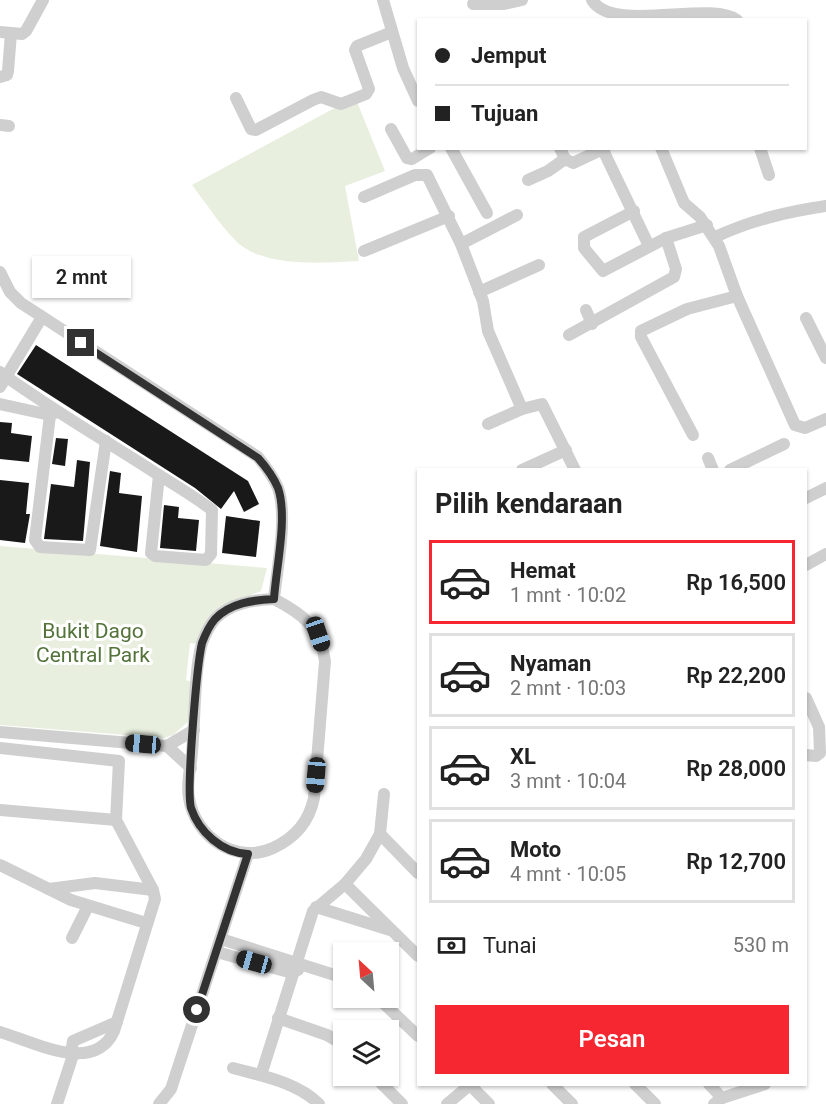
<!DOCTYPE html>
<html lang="id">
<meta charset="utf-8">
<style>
body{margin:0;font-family:Roboto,sans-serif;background:#f6f6f6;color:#222;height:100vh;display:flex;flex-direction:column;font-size:22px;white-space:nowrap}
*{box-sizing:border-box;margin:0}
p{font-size:20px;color:#767676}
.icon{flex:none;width:33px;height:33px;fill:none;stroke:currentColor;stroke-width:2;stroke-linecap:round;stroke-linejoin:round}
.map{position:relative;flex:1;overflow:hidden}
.panel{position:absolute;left:417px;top:468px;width:390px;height:618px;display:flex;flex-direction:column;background:#fff;border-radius:0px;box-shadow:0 2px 4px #0004}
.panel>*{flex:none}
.guide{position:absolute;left:417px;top:18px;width:390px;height:132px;border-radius:0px;box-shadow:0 2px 4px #0004;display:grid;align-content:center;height:132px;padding:0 18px;background:#fff}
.needle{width:39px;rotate:334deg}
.controls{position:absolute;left:333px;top:942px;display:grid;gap:12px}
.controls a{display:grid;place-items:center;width:66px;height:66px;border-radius:0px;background:#fff;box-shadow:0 2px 4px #0004;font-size:30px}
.end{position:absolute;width:27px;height:27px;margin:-14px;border:8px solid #323232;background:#fff;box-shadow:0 0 0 3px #fff}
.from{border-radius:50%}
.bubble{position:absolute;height:42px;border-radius:0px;background:#fff;box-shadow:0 2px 4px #0004;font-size:20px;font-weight:600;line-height:42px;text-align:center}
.car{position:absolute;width:18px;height:36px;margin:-18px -9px;border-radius:8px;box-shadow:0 0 4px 2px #0007;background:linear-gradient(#222 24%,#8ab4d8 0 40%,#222 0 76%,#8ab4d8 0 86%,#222 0)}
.guide b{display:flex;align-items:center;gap:21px;height:57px;font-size:22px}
.guide b+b{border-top:2px solid #e0e0e0}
.guide i{width:15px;height:15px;background:#222}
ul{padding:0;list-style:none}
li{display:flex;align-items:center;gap:18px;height:84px;margin:0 12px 9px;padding:0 6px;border:3px solid #e0e0e0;border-radius:0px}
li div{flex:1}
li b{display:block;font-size:22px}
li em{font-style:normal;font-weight:600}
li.on{border-color:#f62731}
li>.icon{width:54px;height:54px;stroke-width:1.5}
h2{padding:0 18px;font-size:27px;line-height:72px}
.pay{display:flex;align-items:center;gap:15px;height:66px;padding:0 18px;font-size:22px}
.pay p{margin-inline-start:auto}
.primary-button{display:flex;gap:12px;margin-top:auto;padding:12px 18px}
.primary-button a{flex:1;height:69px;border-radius:0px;background:#f62731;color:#fff;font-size:24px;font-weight:600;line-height:69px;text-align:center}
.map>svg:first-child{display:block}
</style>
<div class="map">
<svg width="826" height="1104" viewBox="0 0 826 1104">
<rect width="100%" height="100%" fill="#fff"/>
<g fill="#e8efdf">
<path d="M355,97L385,171L345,186L359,261C324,263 261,268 235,240C219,224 206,203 192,185Z"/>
<path d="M0,546L267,568L261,591L238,600L198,644L190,643L186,680L192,682L189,721L173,735L164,738L0,725Z"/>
</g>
<g fill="#191919">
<path d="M36,345L248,481L259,504L244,512L234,491L221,509L195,488L17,374Z"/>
<path d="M0,422L12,423L11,433L32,436L29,462L0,459Z"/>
<path d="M56,438L68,439L65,466L52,464Z"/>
<path d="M77,460L90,462L83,541L44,539L51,484L74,487Z"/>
<path d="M110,471L121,473L119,493L142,496L137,552L100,546Z"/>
<path d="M0,480L29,483L26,514H30L25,543L0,540Z"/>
<path d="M164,505L179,507L178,518L199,520L196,551L160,548Z"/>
<path d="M226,516L260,521L256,557L222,553Z"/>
</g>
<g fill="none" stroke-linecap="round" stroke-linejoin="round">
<g stroke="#cfcfcf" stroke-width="12">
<path d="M383,0L403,68L418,101"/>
<path d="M592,0C612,34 710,0 737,20"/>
<path d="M473,4H504L522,0"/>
<path d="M0,32L22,34L26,31L43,0"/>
<path d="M0,77L7,75L8,71L11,33"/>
<path d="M236,98L251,129L256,130L313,100L321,97L341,104L366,94L369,89L355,50L357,46L392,32"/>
<path d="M0,125L9,126"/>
<path d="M391,129L407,158L412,159L430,148"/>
<path d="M451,148L487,213"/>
<path d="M560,148L565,159L573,163L605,148"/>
<path d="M661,148L684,203L700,217L719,246L737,296L795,425L805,428L826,419"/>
<path d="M760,148L769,175"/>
<path d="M603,150L649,246"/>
<path d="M528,180L548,171L565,159"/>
<path d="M364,197L415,175H427L461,244L483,301L488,331L522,409"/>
<path d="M634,211L584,237V248L603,271L666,238L707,225"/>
<path d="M715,237C752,220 786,212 826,206"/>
<path d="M461,244L517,215"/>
<path d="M364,251L449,216"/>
<path d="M0,272L10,292L21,303L258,457C266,467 273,476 278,488C288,517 277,568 274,599"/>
<path d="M479,292L539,265"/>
<path d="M586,310L592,324"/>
<path d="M806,318L826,358"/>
<path d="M569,335L674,277L676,269L666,238"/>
<path d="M0,372C49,408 103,439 154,472C173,484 194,496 212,510L211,554L206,560L155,556L151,553L159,475"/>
<path d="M0,387L42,317"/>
<path d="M0,404L50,415L57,412"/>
<path d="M50,415L35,540L40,547L90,550L106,441"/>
<path d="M488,424L522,409L542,404L575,470"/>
<path d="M693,435L641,337V331L687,309L737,296"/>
<path d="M708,458L713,470"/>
<path d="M522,470L566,450"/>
<path d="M730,470L784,444"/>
<path d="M806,498L826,488"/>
<path d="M806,565L826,554"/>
<path d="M274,599C303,614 320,627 325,661L314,798C309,822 295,838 273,848C236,865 195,837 189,798C186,784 191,766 192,752C195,722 194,671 202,643C205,635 209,626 215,619C230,603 253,600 274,599Z"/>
<path d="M806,698L819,727L820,753L816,756L806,755"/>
<path d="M0,732L167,746L194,730"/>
<path d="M167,746L191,768"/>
<path d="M0,748L119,761L116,820L153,890L155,899L114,1031C94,1075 34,1042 0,1032"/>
<path d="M0,810L116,820"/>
<path d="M380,834L418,873"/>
<path d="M0,865L71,900L146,923"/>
<path d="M345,884L418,956"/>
<path d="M49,889L95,883L153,890"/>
<path d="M316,907L390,930"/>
<path d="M72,938L88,906"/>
<path d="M221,939L344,978"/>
<path d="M217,952L292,973L298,970"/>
<path d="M378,998L418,1036"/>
<path d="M278,1018L327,1035L344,1045"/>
<path d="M71,1053L73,1041L117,1022"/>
<path d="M233,1068C262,1076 297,1082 319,1104"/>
<path d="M261,1075L313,911L345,884L366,859L380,834L384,794"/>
<path d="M374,1076L402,1104"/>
<path d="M469,1084L489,1104"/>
<path d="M552,1084L572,1104"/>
<path d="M635,1084L655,1104"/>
<path d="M709,1084L722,1098"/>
<path d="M57,1104L73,1055"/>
<path d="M159,1104L171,1089L248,854"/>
<path d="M447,1104L471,1084"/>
<path d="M714,1104L722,1098L765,1084"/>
</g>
</g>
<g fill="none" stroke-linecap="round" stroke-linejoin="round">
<path stroke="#323232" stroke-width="8" d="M81,343L258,458C266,467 273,476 278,488C288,517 276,568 274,599C253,600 230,603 215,619C209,626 205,635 202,643C197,664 186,790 191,808C199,832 222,853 248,854L197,1010"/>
</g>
<g text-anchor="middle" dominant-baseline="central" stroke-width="6" stroke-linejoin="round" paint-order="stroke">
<g font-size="21" fill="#53733a" stroke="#fff">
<text x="93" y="631">Bukit Dago<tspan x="93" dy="24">Central Park</tspan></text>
</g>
</g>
</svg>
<div class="controls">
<a><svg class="needle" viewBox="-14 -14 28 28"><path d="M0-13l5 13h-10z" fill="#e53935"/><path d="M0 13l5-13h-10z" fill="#767676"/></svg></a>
<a><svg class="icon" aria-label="layers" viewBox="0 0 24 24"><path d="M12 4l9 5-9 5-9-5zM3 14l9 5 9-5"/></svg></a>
</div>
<i class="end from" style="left:197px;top:1010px"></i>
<i class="end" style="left:81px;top:343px"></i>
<div class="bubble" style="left:32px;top:256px;width:99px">2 mnt</div>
<i class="car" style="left:318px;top:634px;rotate:161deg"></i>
<i class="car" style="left:143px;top:744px;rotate:275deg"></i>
<i class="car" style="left:316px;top:775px;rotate:185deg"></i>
<i class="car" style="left:254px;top:962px;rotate:286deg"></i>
<div class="guide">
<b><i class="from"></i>Jemput</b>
<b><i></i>Tujuan</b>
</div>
<section class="panel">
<h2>Pilih kendaraan</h2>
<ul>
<li class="on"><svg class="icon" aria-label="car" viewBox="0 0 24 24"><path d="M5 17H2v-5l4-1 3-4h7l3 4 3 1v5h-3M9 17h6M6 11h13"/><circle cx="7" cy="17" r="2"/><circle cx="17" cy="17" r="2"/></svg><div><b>Hemat</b><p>1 mnt · 10:02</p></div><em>Rp 16,500</em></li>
<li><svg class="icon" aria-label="car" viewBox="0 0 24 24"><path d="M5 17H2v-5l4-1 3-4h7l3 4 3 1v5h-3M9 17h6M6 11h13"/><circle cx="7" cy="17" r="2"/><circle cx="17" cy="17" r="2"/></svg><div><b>Nyaman</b><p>2 mnt · 10:03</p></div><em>Rp 22,200</em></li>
<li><svg class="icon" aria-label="car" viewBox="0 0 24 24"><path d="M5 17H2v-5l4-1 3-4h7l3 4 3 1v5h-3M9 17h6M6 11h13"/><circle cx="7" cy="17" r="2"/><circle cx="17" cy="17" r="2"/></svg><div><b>XL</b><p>3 mnt · 10:04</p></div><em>Rp 28,000</em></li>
<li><svg class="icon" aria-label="car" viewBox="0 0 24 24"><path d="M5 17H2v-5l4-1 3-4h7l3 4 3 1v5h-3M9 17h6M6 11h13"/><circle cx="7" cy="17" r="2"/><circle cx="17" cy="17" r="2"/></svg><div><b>Moto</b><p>4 mnt · 10:05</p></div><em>Rp 12,700</em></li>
</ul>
<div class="pay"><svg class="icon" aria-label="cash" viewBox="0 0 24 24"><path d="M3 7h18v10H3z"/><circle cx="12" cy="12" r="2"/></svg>Tunai<p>530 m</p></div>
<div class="primary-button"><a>Pesan</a></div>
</section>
</div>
